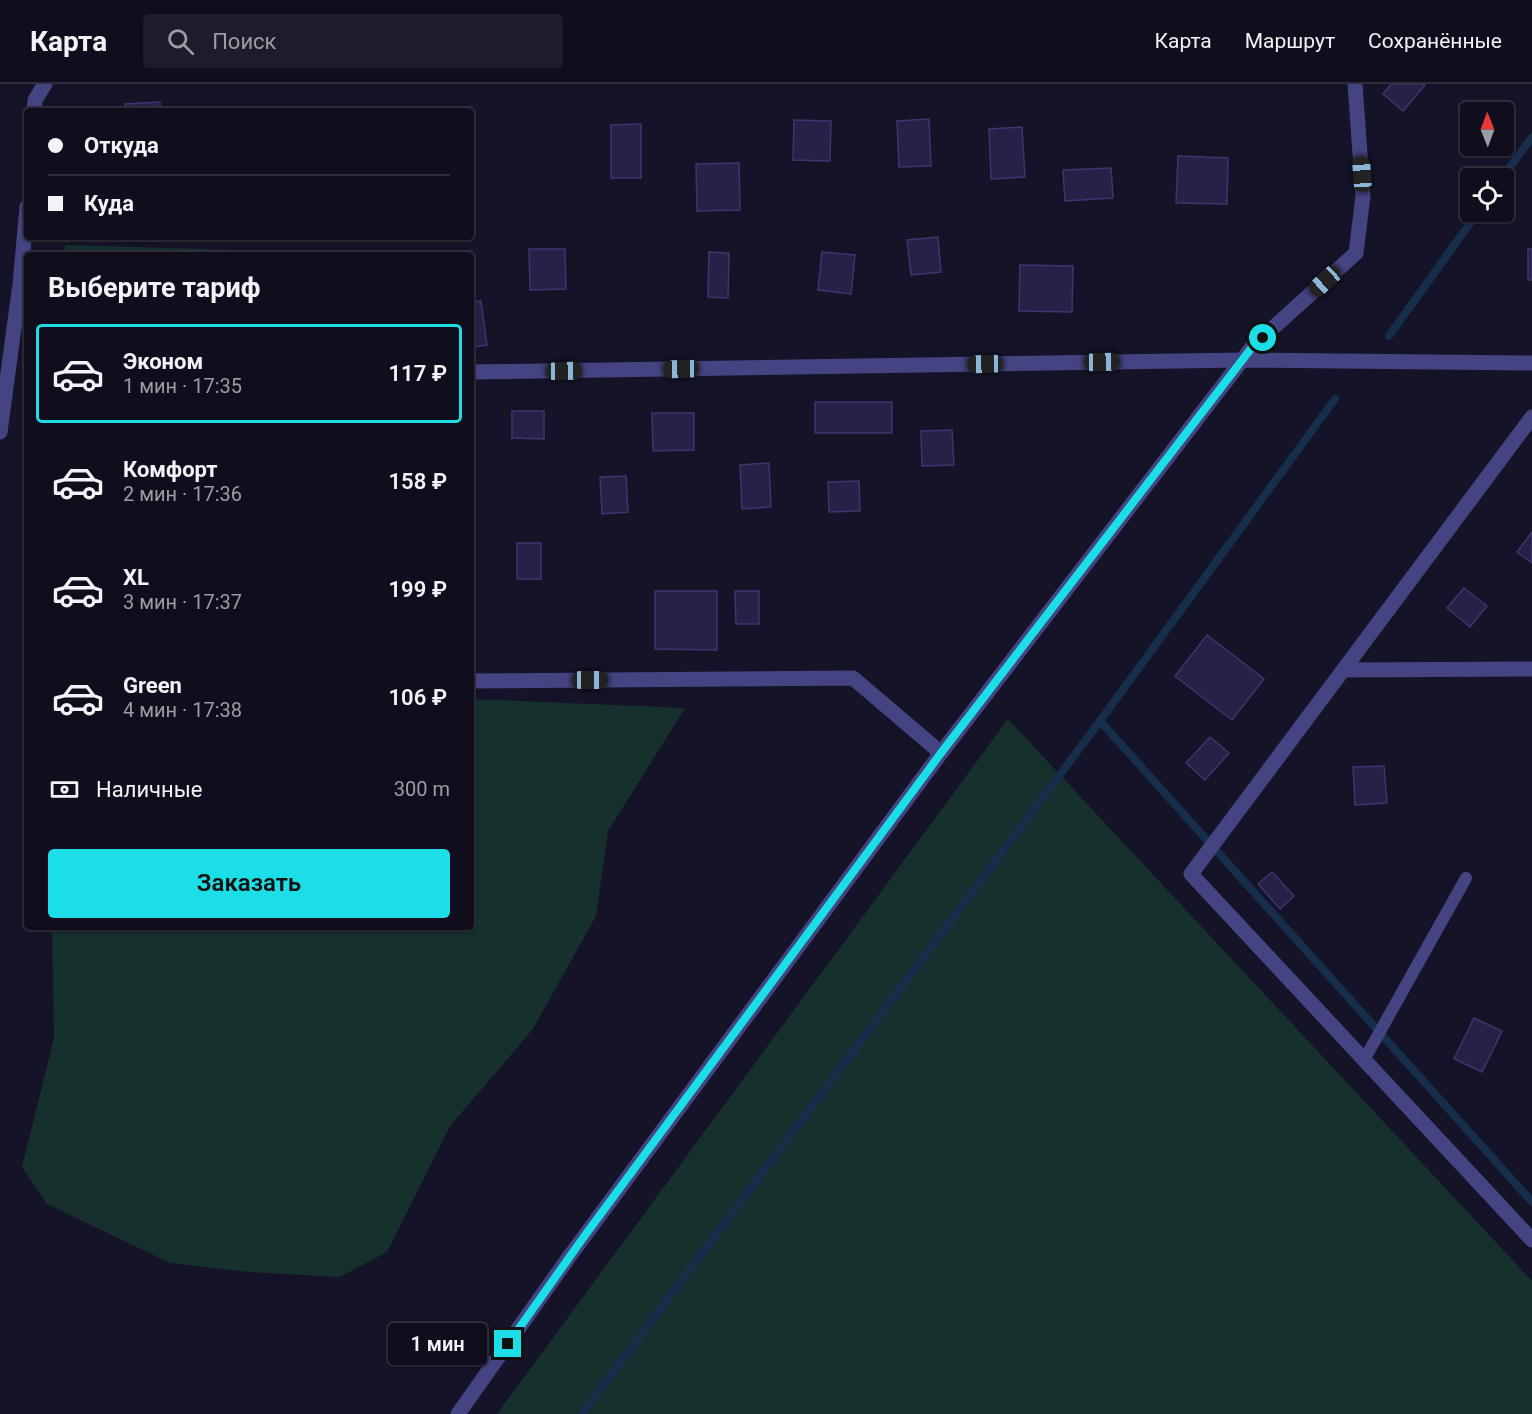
<!DOCTYPE html>
<html lang="ru">
<meta charset="utf-8">
<style>
body{margin:0;font-family:Roboto,sans-serif;background:#1e1c2a;color:#f1f3f6;height:100vh;display:flex;flex-direction:column;font-size:22px;white-space:nowrap}
*{box-sizing:border-box;margin:0}
p{font-size:20px;color:#9c9ca4}
.icon{flex:none;width:33px;height:33px;fill:none;stroke:currentColor;stroke-width:2;stroke-linecap:round;stroke-linejoin:round}
.map{position:relative;flex:1;overflow:hidden}
.panel{position:absolute;left:24px;top:168px;width:450px;height:678px;display:flex;flex-direction:column;background:#100e1d;border-radius:6px;box-shadow:0 2px 4px #0004,0 0 0 2px #302e3b}
.panel>*{flex:none}
.guide{position:absolute;left:24px;top:24px;width:450px;height:132px;border-radius:6px;box-shadow:0 2px 4px #0004,0 0 0 2px #302e3b;display:grid;align-content:center;height:132px;padding:0 24px;background:#100e1d}
.needle{width:39px;rotate:359deg}
.controls{position:absolute;left:1460px;top:18px;display:grid;gap:12px}
.controls a{display:grid;place-items:center;width:54px;height:54px;border-radius:6px;background:#100e1d;box-shadow:0 2px 4px #0004,0 0 0 2px #302e3b;font-size:30px}
.end{position:absolute;width:27px;height:27px;margin:-14px;border:8px solid #1cdee7;background:#111;box-shadow:0 0 0 3px #111}
.from{border-radius:50%}
.bubble{position:absolute;height:42px;border-radius:6px;background:#100e1d;box-shadow:0 2px 4px #0004,0 0 0 2px #302e3b;font-size:20px;font-weight:600;line-height:42px;text-align:center}
.car{position:absolute;width:18px;height:36px;margin:-18px -9px;border-radius:8px;box-shadow:0 0 4px 2px #0007;background:linear-gradient(#222 24%,#8ab4d8 0 40%,#222 0 76%,#8ab4d8 0 86%,#222 0)}
.guide b{display:flex;align-items:center;gap:21px;height:57px;font-size:22px}
.guide b+b{border-top:2px solid #302e3b}
.guide i{width:15px;height:15px;background:#f1f3f6}
ul{padding:0;list-style:none}
li{display:flex;align-items:center;gap:18px;height:99px;margin:0 12px 9px;padding:0 12px;border:3px solid transparent;border-radius:6px}
li div{flex:1}
li b{display:block;font-size:22px}
li em{font-style:normal;font-weight:600}
li.active{border-color:#1cdee7}
li>.icon{width:54px;height:54px;stroke-width:1.5}
h2{padding:0 24px;font-size:27px;line-height:72px}
.pay{display:flex;align-items:center;gap:15px;height:66px;padding:0 24px;font-size:22px}
.pay p{margin-inline-start:auto}
.action{display:flex;gap:12px;margin-top:auto;padding:12px 24px}
.action a{flex:1;height:69px;border-radius:6px;background:#1cdee7;color:#111;font-size:24px;font-weight:600;line-height:69px;text-align:center}
header{display:flex;align-items:center;gap:36px;box-sizing:border-box;height:84px;padding:0 30px;background:#100e1d;border-bottom:2px solid #302e3b}
header strong{font-size:28px}
nav{display:flex;gap:33px;margin-inline-start:auto;font-size:21px}
.search{width:420px;height:54px;background:#1e1c2a;display:flex;align-items:center;gap:15px;box-sizing:border-box;padding:0 21px;border-radius:6px;color:#9c9ca4;font-size:22px}
.map>svg:first-child{display:block}
</style>
<header>
<strong>Карта</strong>
<div class="search"><svg class="icon" aria-label="search" viewBox="0 0 24 24"><circle cx="10" cy="10" r="6"/><path d="M15 15l6 6"/></svg>Поиск</div>
<nav><a>Карта</a><a>Маршрут</a><a>Сохранённые</a></nav>
</header>
<div class="map">
<svg width="1532" height="1330" viewBox="0 0 1532 1330">
<rect width="100%" height="100%" fill="#151327"/>
<g fill="#16302e">
<path d="M65,161L237,166V171H65Z"/>
<path d="M471,615L685,624L608,747L596,832L533,945L450,1042L387,1168L340,1193L248,1188L170,1179L47,1120L22,1083L54,954L52,843H471Z"/>
<path d="M1008,635L1532,1197V1330H497Z"/>
</g>
<g fill="none" stroke-linecap="round" stroke-linejoin="round">
<g stroke="#162e4c" stroke-width="8">
<path d="M1502,94L1532,53"/>
<path d="M1389,252L1478,128"/>
<path d="M1100,637L1532,1118"/>
<path d="M582,1330L1100,637L1335,315"/>
</g>
</g>
<g fill="#262146" stroke="#3e3570" stroke-width="1.5">
<path d="M1391,0H1424L1425,1L1403,27L1383,10Z"/>
<path d="M160,18V27H126L125,20Z"/>
<path d="M929,35L931,82L899,83L897,37Z"/>
<path d="M794,36L831,37L830,77L793,76Z"/>
<path d="M641,40V94H611V41Z"/>
<path d="M1022,43L1025,93L991,95L989,45Z"/>
<path d="M1178,72L1228,74L1227,120L1176,119Z"/>
<path d="M739,79L740,126L697,127L696,80Z"/>
<path d="M1111,84L1113,114L1065,117L1063,86Z"/>
<path d="M938,153L941,188L911,191L907,156Z"/>
<path d="M529,165H565L566,205L530,206Z"/>
<rect x="1528" y="165" width="4" height="31"/>
<path d="M709,168L729,169L728,214L708,213Z"/>
<path d="M822,168L855,171L851,210L818,206Z"/>
<path d="M1020,181L1073,182L1072,228L1019,227Z"/>
<path d="M481,217L487,261L471,263V218Z"/>
<rect x="815" y="318" width="77" height="31"/>
<path d="M512,327H544V355L512,354Z"/>
<path d="M652,329H694V366L653,367Z"/>
<path d="M952,346L954,381L922,382L921,347Z"/>
<path d="M769,379L771,423L742,425L740,381Z"/>
<path d="M626,392L628,428L602,430L600,393Z"/>
<path d="M859,397L860,427L829,428L828,398Z"/>
<path d="M1532,448V479L1517,468Z"/>
<rect x="517" y="459" width="24" height="36"/>
<path d="M1464,504L1487,522L1470,543L1447,524Z"/>
<path d="M655,507H717V566L655,565Z"/>
<path d="M735,507H759V540H736Z"/>
<path d="M1207,551L1264,595L1232,636L1175,592Z"/>
<path d="M1210,653L1229,669L1205,696L1186,679Z"/>
<path d="M1384,682L1387,719L1355,721L1353,683Z"/>
<path d="M1272,788L1294,812L1280,825L1258,800Z"/>
<path d="M1474,934L1502,947L1482,988L1454,975Z"/>
</g>
<g fill="none" stroke-linecap="round" stroke-linejoin="round">
<path stroke="#434481" stroke-width="12" d="M1364,976L1466,794"/>
<g stroke="#434481" stroke-width="15">
<path d="M34,27L35,16L45,0"/>
<path d="M471,288L1243,276L1532,279"/>
<path d="M1532,333L1191,790L1532,1156"/>
<path d="M0,348L20,200L27,123"/>
<path d="M1344,586L1532,585"/>
<path d="M471,597L853,594L941,669"/>
<path d="M458,1330L569,1173L941,669L1253,262L1356,169L1363,112L1355,0"/>
</g>
</g>
<g fill="none" stroke-linecap="round" stroke-linejoin="round">
<path stroke="#1cdee7" stroke-width="8" d="M508,1260L583,1154L941,669L1253,262L1263,254"/>
</g>
</svg>
<div class="controls">
<a><svg class="needle" viewBox="-14 -14 28 28"><path d="M0-13l5 13h-10z" fill="#e53935"/><path d="M0 13l5-13h-10z" fill="#9c9ca4"/></svg></a>
<a><svg class="icon" aria-label="locate" viewBox="0 0 24 24"><circle cx="12" cy="12" r="6"/><path d="M12 2v4M12 18v4M2 12h4M18 12h4"/></svg></a>
</div>
<i class="end from" style="left:1263px;top:254px"></i>
<i class="end" style="left:508px;top:1260px"></i>
<div class="bubble" style="left:388px;top:1239px;width:99px">1 мин</div>
<i class="car" style="left:1362px;top:90px;rotate:356deg"></i>
<i class="car" style="left:1325px;top:197px;rotate:228deg"></i>
<i class="car" style="left:1102px;top:278px;rotate:89deg"></i>
<i class="car" style="left:985px;top:280px;rotate:269deg"></i>
<i class="car" style="left:681px;top:285px;rotate:269deg"></i>
<i class="car" style="left:564px;top:287px;rotate:89deg"></i>
<i class="car" style="left:590px;top:596px;rotate:90deg"></i>
<div class="guide">
<b><i class="from"></i>Откуда</b>
<b><i></i>Куда</b>
</div>
<section class="panel">
<h2>Выберите тариф</h2>
<ul>
<li class="active"><svg class="icon" aria-label="car" viewBox="0 0 24 24"><path d="M5 17H2v-5l4-1 3-4h7l3 4 3 1v5h-3M9 17h6M6 11h13"/><circle cx="7" cy="17" r="2"/><circle cx="17" cy="17" r="2"/></svg><div><b>Эконом</b><p>1 мин · 17:35</p></div><em>117 ₽</em></li>
<li><svg class="icon" aria-label="car" viewBox="0 0 24 24"><path d="M5 17H2v-5l4-1 3-4h7l3 4 3 1v5h-3M9 17h6M6 11h13"/><circle cx="7" cy="17" r="2"/><circle cx="17" cy="17" r="2"/></svg><div><b>Комфорт</b><p>2 мин · 17:36</p></div><em>158 ₽</em></li>
<li><svg class="icon" aria-label="car" viewBox="0 0 24 24"><path d="M5 17H2v-5l4-1 3-4h7l3 4 3 1v5h-3M9 17h6M6 11h13"/><circle cx="7" cy="17" r="2"/><circle cx="17" cy="17" r="2"/></svg><div><b>XL</b><p>3 мин · 17:37</p></div><em>199 ₽</em></li>
<li><svg class="icon" aria-label="car" viewBox="0 0 24 24"><path d="M5 17H2v-5l4-1 3-4h7l3 4 3 1v5h-3M9 17h6M6 11h13"/><circle cx="7" cy="17" r="2"/><circle cx="17" cy="17" r="2"/></svg><div><b>Green</b><p>4 мин · 17:38</p></div><em>106 ₽</em></li>
</ul>
<div class="pay"><svg class="icon" aria-label="cash" viewBox="0 0 24 24"><path d="M3 7h18v10H3z"/><circle cx="12" cy="12" r="2"/></svg>Наличные<p>300 m</p></div>
<div class="action"><a>Заказать</a></div>
</section>
</div>
